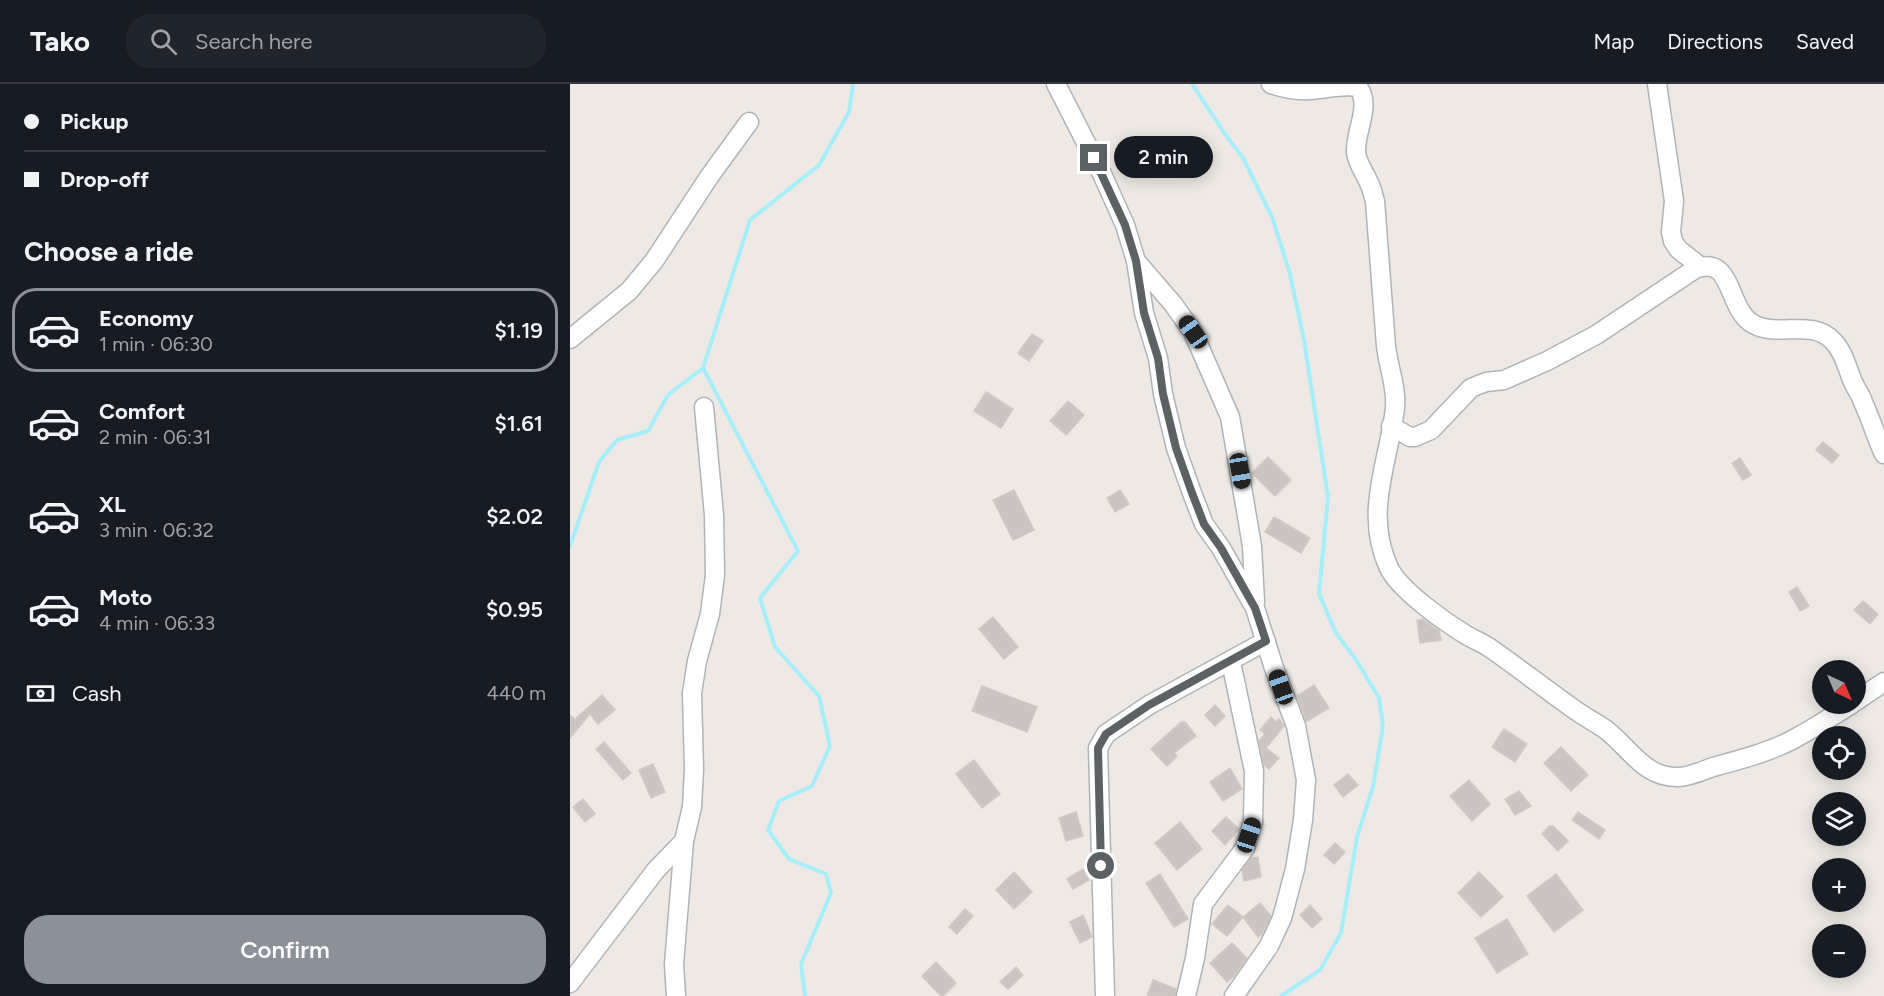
<!DOCTYPE html>
<meta charset="utf-8">
<style>
body{margin:0;font-family:Figtree,sans-serif;background:#20242c;color:#f1f3f6;height:100vh;display:flex;flex-direction:column;font-size:22px;white-space:nowrap}
*{box-sizing:border-box;margin:0}
p{font-size:20px;color:#9ea1a6}
.icon{flex:none;width:33px;height:33px;fill:none;stroke:currentColor;stroke-width:2;stroke-linecap:round;stroke-linejoin:round}
.map{position:relative;flex:1;overflow:hidden}
.drawer{display:flex;flex-direction:column;background:#171b24;width:570px}
.drawer>*{flex:none}
.top-card{display:grid;align-content:center;height:132px;padding:0 24px;background:#171b24}
.needle{width:39px;rotate:136deg}
.buttons{position:absolute;left:1242px;top:576px;display:grid;gap:12px}
.buttons a{display:grid;place-items:center;width:54px;height:54px;border-radius:50%;background:#171b24;box-shadow:0 3px 15px #0003;font-size:30px}
.end{position:absolute;width:27px;height:27px;margin:-14px;border:8px solid #5c6264;background:#fff;box-shadow:0 0 0 3px #fff}
.from{border-radius:50%}
.bubble{position:absolute;height:42px;border-radius:21px;background:#171b24;box-shadow:0 3px 15px #0003;font-size:20px;font-weight:600;line-height:42px;text-align:center}
.car{position:absolute;width:18px;height:36px;margin:-18px -9px;border-radius:8px;box-shadow:0 0 4px 2px #0007;background:linear-gradient(#222 24%,#8ab4d8 0 40%,#222 0 76%,#8ab4d8 0 86%,#222 0)}
.top-card b{display:flex;align-items:center;gap:21px;height:57px;font-size:22px}
.top-card b+b{border-top:2px solid #363941}
.top-card i{width:15px;height:15px;background:#f1f3f6}
ul{padding:0;list-style:none}
li{display:flex;align-items:center;gap:18px;height:84px;margin:0 12px 9px;padding:0 12px;border:3px solid transparent;border-radius:24px}
li div{flex:1}
li b{display:block;font-size:22px}
li em{font-style:normal;font-weight:600}
li.selected{border-color:#8c9099}
li>.icon{width:54px;height:54px;stroke-width:1.5}
h2{padding:0 24px;font-size:27px;line-height:72px}
.pay{display:flex;align-items:center;gap:15px;height:66px;padding:0 24px;font-size:22px}
.pay p{margin-inline-start:auto}
.action{display:flex;gap:12px;margin-top:auto;padding:12px 24px}
.action a{flex:1;height:69px;border-radius:24px;background:#8c9099;color:#fff;font-size:24px;font-weight:600;line-height:69px;text-align:center}
header{display:flex;align-items:center;gap:36px;box-sizing:border-box;height:84px;padding:0 30px;background:#171b24;border-bottom:2px solid #363941}
header strong{font-size:28px}
nav{display:flex;gap:33px;margin-inline-start:auto;font-size:21px}
.search{width:420px;height:54px;background:#20242c;display:flex;align-items:center;gap:15px;box-sizing:border-box;padding:0 21px;border-radius:24px;color:#9ea1a6;font-size:22px}
main{display:flex;flex:1;min-height:0}
.map>svg:first-child{display:block}
</style>
<header>
<strong>Tako</strong>
<div class="search"><svg class="icon" aria-label="search" viewBox="0 0 24 24"><circle cx="10" cy="10" r="6"/><path d="M15 15l6 6"/></svg>Search here</div>
<nav><a>Map</a><a>Directions</a><a>Saved</a></nav>
</header>
<main>
<section class="drawer">
<div class="top-card">
<b><i class="from"></i>Pickup</b>
<b><i></i>Drop-off</b>
</div>
<h2>Choose a ride</h2>
<ul>
<li class="selected"><svg class="icon" aria-label="car" viewBox="0 0 24 24"><path d="M5 17H2v-5l4-1 3-4h7l3 4 3 1v5h-3M9 17h6M6 11h13"/><circle cx="7" cy="17" r="2"/><circle cx="17" cy="17" r="2"/></svg><div><b>Economy</b><p>1 min · 06:30</p></div><em>$1.19</em></li>
<li><svg class="icon" aria-label="car" viewBox="0 0 24 24"><path d="M5 17H2v-5l4-1 3-4h7l3 4 3 1v5h-3M9 17h6M6 11h13"/><circle cx="7" cy="17" r="2"/><circle cx="17" cy="17" r="2"/></svg><div><b>Comfort</b><p>2 min · 06:31</p></div><em>$1.61</em></li>
<li><svg class="icon" aria-label="car" viewBox="0 0 24 24"><path d="M5 17H2v-5l4-1 3-4h7l3 4 3 1v5h-3M9 17h6M6 11h13"/><circle cx="7" cy="17" r="2"/><circle cx="17" cy="17" r="2"/></svg><div><b>XL</b><p>3 min · 06:32</p></div><em>$2.02</em></li>
<li><svg class="icon" aria-label="car" viewBox="0 0 24 24"><path d="M5 17H2v-5l4-1 3-4h7l3 4 3 1v5h-3M9 17h6M6 11h13"/><circle cx="7" cy="17" r="2"/><circle cx="17" cy="17" r="2"/></svg><div><b>Moto</b><p>4 min · 06:33</p></div><em>$0.95</em></li>
</ul>
<div class="pay"><svg class="icon" aria-label="cash" viewBox="0 0 24 24"><path d="M3 7h18v10H3z"/><circle cx="12" cy="12" r="2"/></svg>Cash<p>440 m</p></div>
<div class="action"><a>Confirm</a></div>
</section>
<div class="map">
<svg width="1314" height="912" viewBox="0 0 1314 912">
<rect width="100%" height="100%" fill="#eee9e4"/>
<g fill="none" stroke-linecap="round" stroke-linejoin="round">
<g stroke="#a7eefb" stroke-width="4">
<path d="M622,0L655,50L673,74L702,133L720,190L734,256L758,413L749,510L766,549L787,577L809,614L813,642L803,703L787,753L771,849L750,886L711,912"/>
<path d="M0,462L29,378L47,356L78,347L98,311L133,284"/>
<path d="M235,912L231,880L261,809L256,790L219,775L198,746L209,717L242,702L260,662L249,612L205,563L190,514L228,467L133,284L180,136L249,81L279,28L283,0"/>
</g>
</g>
<g fill="#cac4c2" stroke="#d2c9c3" stroke-width="1.5">
<path d="M462,250L473,257L459,277L448,269Z"/>
<path d="M416,308L443,325L431,344L404,327Z"/>
<path d="M498,317L514,331L496,351L480,337Z"/>
<path d="M1253,358L1269,371L1262,379L1246,366Z"/>
<path d="M698,373L721,396L705,412L682,389Z"/>
<path d="M1170,374L1181,391L1173,396L1162,379Z"/>
<path d="M444,406L464,446L443,456L423,416Z"/>
<path d="M550,406L559,420L545,428L537,414Z"/>
<path d="M704,433L740,454L731,469L695,448Z"/>
<path d="M1227,503L1239,522L1230,527L1219,508Z"/>
<path d="M1293,517L1308,530L1300,540L1284,526Z"/>
<path d="M423,533L448,563L434,575L409,545Z"/>
<path d="M853,535L869,547L871,556L850,559L847,536Z"/>
<path d="M744,601L759,624L736,638L727,612Z"/>
<path d="M412,602L467,623L457,648L402,627Z"/>
<path d="M32,611L45,626L28,640L20,630L0,654V631L5,635Z"/>
<path d="M645,621L655,632L645,642L635,631Z"/>
<path d="M701,633L706,638L709,635L714,642L696,664L709,674L699,685L694,681L689,657L695,650L690,646Z"/>
<path d="M611,638H615L626,652L604,669L607,672L597,682L581,665Z"/>
<path d="M934,645L957,660L945,678L922,663Z"/>
<path d="M34,658L61,689L53,696L26,665Z"/>
<path d="M991,663L1018,691L1001,707L974,679Z"/>
<path d="M404,676L430,710L412,724L386,690Z"/>
<path d="M83,680L95,708L81,714L69,686Z"/>
<path d="M660,684L672,705L653,717L640,698Z"/>
<path d="M778,690L788,701L773,713L764,701Z"/>
<path d="M899,696L920,720L902,737L880,712Z"/>
<path d="M949,707L961,722L945,731L935,715Z"/>
<path d="M13,715L25,730L15,738L3,723Z"/>
<path d="M506,728L513,752L496,757L489,734Z"/>
<path d="M1008,728L1035,746L1029,755L1002,736Z"/>
<path d="M656,733L669,745L655,761L642,747Z"/>
<path d="M610,738L632,765L607,786L585,759Z"/>
<path d="M979,742H983L998,757L988,767L972,750Z"/>
<path d="M765,759L775,768L764,780L754,771Z"/>
<path d="M688,773L691,793L674,797L672,786L681,774Z"/>
<path d="M513,785L519,796L503,805L497,795Z"/>
<path d="M444,788L462,808L444,825L426,806Z"/>
<path d="M909,788L933,813L911,833L888,809Z"/>
<path d="M590,790L618,835L604,843L576,799Z"/>
<path d="M986,790L1013,826L984,848L957,812Z"/>
<path d="M690,819L701,832L692,850L688,853L673,833Z"/>
<path d="M658,821L673,833L657,852L642,840Z"/>
<path d="M740,821L752,835L742,844L730,831Z"/>
<path d="M395,825L403,832L387,850L379,843Z"/>
<path d="M513,831L522,853L510,859L500,838Z"/>
<path d="M937,835L958,870L927,889L905,854Z"/>
<path d="M662,859L677,874L664,892L657,898L640,879Z"/>
<path d="M366,878L386,899L373,912H371L352,892Z"/>
<path d="M446,883L453,891L438,905L430,898Z"/>
<path d="M583,896L606,905L605,912H577Z"/>
</g>
<g fill="none" stroke-linecap="round" stroke-linejoin="round">
<g stroke="#b0b4b6" stroke-width="21">
<g id="minor">
<path d="M486,0L532,90L555,141L566,177L574,229L588,274L593,310L606,364L622,409L634,440L651,464L685,524L704,584L726,642L736,696L733,736L725,785L712,834L699,862L664,912"/>
<path d="M701,0C713,4 727,7 740,6C757,5 771,0 788,3C802,22 785,46 786,68C787,79 795,89 799,99C802,104 803,111 805,117L816,262C818,282 827,303 825,324C819,378 793,429 819,484C829,505 872,536 893,549C902,555 911,558 920,564C950,585 978,607 1008,628C1017,634 1026,639 1035,645C1059,663 1074,694 1108,693C1119,693 1132,687 1143,683C1169,676 1196,669 1220,657C1242,646 1262,632 1282,620"/>
<path d="M1087,0L1104,117L1101,148L1103,157L1108,165L1131,183"/>
<path d="M566,177L603,220L623,248L660,333L682,462L685,518"/>
<path d="M0,255L59,207L84,177L139,93L179,38"/>
<path d="M821,342L840,353H845L861,346L901,304L916,298L934,296L977,277L1026,251L1125,185C1162,170 1157,221 1180,238C1205,256 1241,233 1263,257C1274,268 1277,284 1283,298C1286,305 1291,311 1293,318C1301,335 1306,353 1314,370"/>
<path d="M1286,617L1314,598"/>
<path d="M0,899L86,786L114,757"/>
<path d="M106,912L104,880L114,757L122,723L124,685L122,609L127,577L140,530L145,491L144,431L134,323"/>
<path d="M535,912L528,664L536,650L579,621L696,557"/>
<path d="M616,912L625,874L633,820L675,764L683,738L684,687L661,578"/>
</g>
</g>
<use href="#minor" stroke="#fff" stroke-width="18"/>
</g>
<g fill="none" stroke-linecap="round" stroke-linejoin="round">
<path stroke="#5c6264" stroke-width="8" d="M524,74L555,141L566,177L574,229L588,274L593,310L606,364L622,409L634,440L651,464L685,524L696,557L579,621L536,650L528,664L531,782"/>
</g>
</svg>
<div class="buttons">
<a><svg class="needle" viewBox="-14 -14 28 28"><path d="M0-13l5 13h-10z" fill="#e53935"/><path d="M0 13l5-13h-10z" fill="#9ea1a6"/></svg></a>
<a><svg class="icon" aria-label="locate" viewBox="0 0 24 24"><circle cx="12" cy="12" r="6"/><path d="M12 2v4M12 18v4M2 12h4M18 12h4"/></svg></a>
<a><svg class="icon" aria-label="layers" viewBox="0 0 24 24"><path d="M12 4l9 5-9 5-9-5zM3 14l9 5 9-5"/></svg></a>
<a>+</a>
<a>−</a>
</div>
<i class="end from" style="left:531px;top:782px"></i>
<i class="end" style="left:524px;top:74px"></i>
<div class="bubble" style="left:544px;top:52px;width:99px">2 min</div>
<i class="car" style="left:623px;top:248px;rotate:325deg"></i>
<i class="car" style="left:670px;top:387px;rotate:170deg"></i>
<i class="car" style="left:711px;top:603px;rotate:340deg"></i>
<i class="car" style="left:679px;top:751px;rotate:18deg"></i>
</div>
</main>
